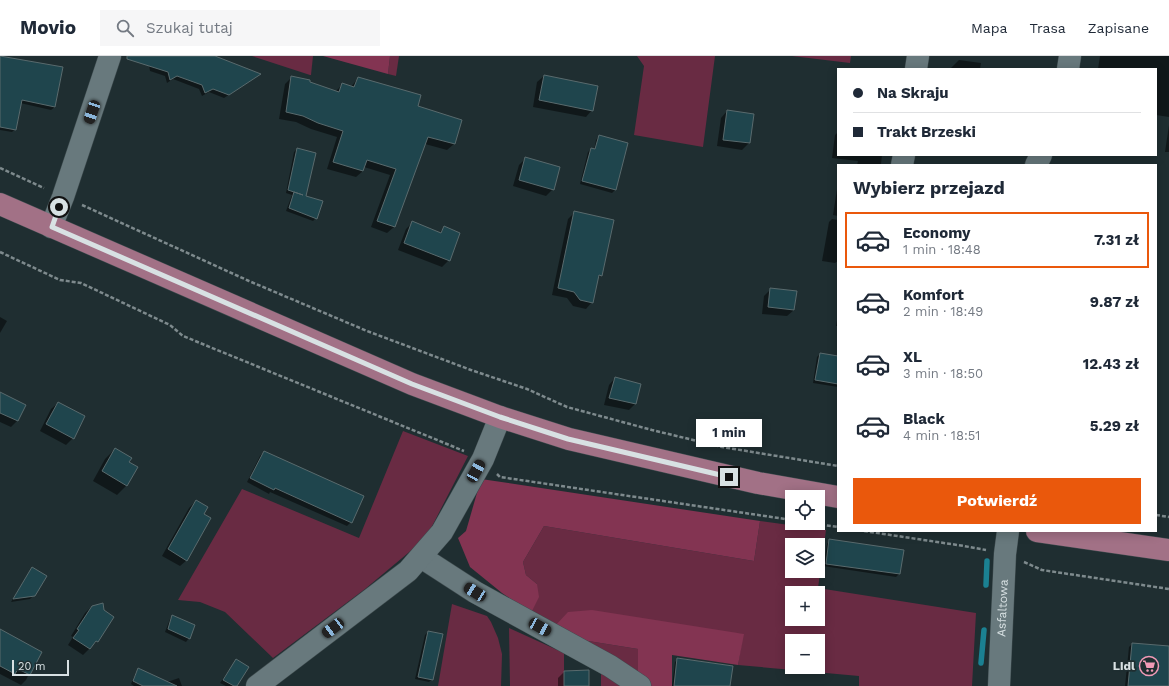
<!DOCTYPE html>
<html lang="pl">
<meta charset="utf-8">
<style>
body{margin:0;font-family:"Work Sans",sans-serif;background:#f6f6f7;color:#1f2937;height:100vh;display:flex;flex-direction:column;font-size:15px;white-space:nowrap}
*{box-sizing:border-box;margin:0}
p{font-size:13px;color:#747a83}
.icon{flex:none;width:22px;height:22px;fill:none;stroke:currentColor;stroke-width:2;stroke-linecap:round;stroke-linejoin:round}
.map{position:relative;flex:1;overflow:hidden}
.details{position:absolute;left:837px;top:108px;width:320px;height:368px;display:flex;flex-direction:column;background:#fff;border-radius:0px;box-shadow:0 2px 10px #0003}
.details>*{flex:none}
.guide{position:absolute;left:837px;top:12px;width:320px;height:88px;border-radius:0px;box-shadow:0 2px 10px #0003;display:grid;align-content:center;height:88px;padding:0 16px;background:#fff}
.buttons{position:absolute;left:785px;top:434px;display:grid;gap:8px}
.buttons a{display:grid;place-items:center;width:40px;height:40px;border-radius:0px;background:#fff;box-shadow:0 2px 10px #0003;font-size:20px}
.scale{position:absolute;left:12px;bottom:10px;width:57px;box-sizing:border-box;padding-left:4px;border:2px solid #d8e1e3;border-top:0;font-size:11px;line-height:14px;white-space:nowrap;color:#d8e1e3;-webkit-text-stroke:3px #1f2e31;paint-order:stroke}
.end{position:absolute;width:18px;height:18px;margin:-9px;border:5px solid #d8e1e3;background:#111;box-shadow:0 0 0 2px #111}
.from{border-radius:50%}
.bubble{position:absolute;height:28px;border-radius:0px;background:#fff;box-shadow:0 2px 10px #0003;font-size:13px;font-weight:700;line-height:28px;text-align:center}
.car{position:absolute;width:12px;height:24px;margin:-12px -6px;border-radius:5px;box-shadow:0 0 3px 1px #0007;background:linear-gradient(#222 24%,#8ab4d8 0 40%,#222 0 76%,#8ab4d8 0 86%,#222 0)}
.guide b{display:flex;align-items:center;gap:14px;height:38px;font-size:15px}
.guide b+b{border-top:1px solid #e0e1e3}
.guide i{width:10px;height:10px;background:#1f2937}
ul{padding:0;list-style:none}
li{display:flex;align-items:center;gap:12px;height:56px;margin:0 8px 6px;padding:0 8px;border:2px solid transparent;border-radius:0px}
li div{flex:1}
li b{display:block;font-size:15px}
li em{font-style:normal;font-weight:700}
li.selected{border-color:#ea580c}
li>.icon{width:36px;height:36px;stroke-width:1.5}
h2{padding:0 16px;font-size:18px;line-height:48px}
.action{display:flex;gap:8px;margin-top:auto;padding:8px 16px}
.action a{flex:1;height:46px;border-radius:0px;background:#ea580c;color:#fff;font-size:16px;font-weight:700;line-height:46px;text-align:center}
header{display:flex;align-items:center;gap:24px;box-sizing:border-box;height:56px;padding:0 20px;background:#fff;border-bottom:1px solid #e0e1e3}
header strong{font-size:19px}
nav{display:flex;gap:22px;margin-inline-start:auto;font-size:14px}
.search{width:280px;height:36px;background:#f6f6f7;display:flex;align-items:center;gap:10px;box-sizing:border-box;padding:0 14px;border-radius:0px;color:#747a83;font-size:15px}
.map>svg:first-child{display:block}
</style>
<header>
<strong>Movio</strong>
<div class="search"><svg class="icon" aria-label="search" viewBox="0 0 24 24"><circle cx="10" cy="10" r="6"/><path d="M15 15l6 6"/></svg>Szukaj tutaj</div>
<nav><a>Mapa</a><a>Trasa</a><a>Zapisane</a></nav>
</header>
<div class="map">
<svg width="1169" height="630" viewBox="0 0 1169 630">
<rect width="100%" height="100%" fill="#1f2e31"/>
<g fill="#692b43" fill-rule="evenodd">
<path d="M252,0H313L311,19H310Z"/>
<path d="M390,0H399L396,20L388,18Z"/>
<path d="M637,0H715L703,91L634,79L644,10Z"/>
<path d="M792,0H851L850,7Z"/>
<path d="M403,375L468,400L426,482L365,533L273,602L225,556L200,546L178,544L242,433L359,482Z"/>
<path d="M760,465L826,474L818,532L976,557L972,630H859V620L738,609L743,578L555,570L531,557L537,528L526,519L523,506L544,470L754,505ZM792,489H818V515H792ZM792,537H818V563H792ZM792,585H818V611H792Z"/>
<path d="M452,548L487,560L491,566L498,582L502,598L501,630H438Z"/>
<path d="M509,572L564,597V630H510Z"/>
<path d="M582,584L638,593V619Z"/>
<path d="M601,615L627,630H601Z"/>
</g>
<g fill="#833452">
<path d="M323,0H390L388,18Z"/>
<path d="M481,423L760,465L754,505L544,470L523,506L526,519L537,528L539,541L531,557L502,537L470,511L458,482L466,475Z"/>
<path d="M592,554L744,578L738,609L672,599V630H648L638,619V593L582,584L555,570L568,556Z"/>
</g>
<g fill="#0007">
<path d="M0,0L55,51L51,54L20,47L15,73L12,76L0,74Z"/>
<path d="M134,0H213L256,21L224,42L209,36L202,40L199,33L173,23L167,27L165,20L150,15L148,4Z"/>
<path d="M1100,0H1169V61L1156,59V13H1098Z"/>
<path d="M959,4L981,7L980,13H950Z"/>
<path d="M544,20L592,54L586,61L533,51L537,26Z"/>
<path d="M291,22L335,36L343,28L351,31L358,22L417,51L461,64L454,88L447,94L425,88L394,171L387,177L371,171L390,119L364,111L363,115L356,121L327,113L337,81L311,73L296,66L279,63L285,28Z"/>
<path d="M727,55L752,59L749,87L742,94L717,90L721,62Z"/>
<path d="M1169,69V96H1165Z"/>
<path d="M838,76V99H882L881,108L880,109H857L858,105L832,102L835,79Z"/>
<path d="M599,80L627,88L615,134L612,137L580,128L588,96L591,93L594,94L596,84Z"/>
<path d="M297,93L305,140L316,162L313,165L286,155L292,139L286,137L294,96Z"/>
<path d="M526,102L553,133L546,140L513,130L519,109Z"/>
<path d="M838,132V160L833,159L837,133Z"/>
<path d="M575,156L601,219L597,223L592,246L586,253L573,250L567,242L552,239L568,163Z"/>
<path d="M832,163L838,164V205L835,207L822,205L829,166Z"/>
<path d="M412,167L439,177L444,172L449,204L442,211L398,194L406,173Z"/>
<path d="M771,233L794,254L787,260L762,258L764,240Z"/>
<path d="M838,258V270H836Z"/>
<path d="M0,261L7,265L0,277Z"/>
<path d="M820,298L838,301V331L813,327L817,301Z"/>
<path d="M615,322L640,329L635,348L629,354L604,349L609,329Z"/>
<path d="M0,338L25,350L17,365L11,371L0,366Z"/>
<path d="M58,347L73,382L66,389L40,375L51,353Z"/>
<path d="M115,393L128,406L127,429L117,439L93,425L105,403Z"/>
<path d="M264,396L351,466L347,470L270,436L269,438L247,426L260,400Z"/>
<path d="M196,445L203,459L187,504L180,510L162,500L189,452Z"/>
<path d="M830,484L899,518L896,521L823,510L827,488Z"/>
<path d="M29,516L34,539L30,543L11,546Z"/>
<path d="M92,550L97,585L83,599L68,589L73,581L71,580L85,557Z"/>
<path d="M173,560L194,569L189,582L186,586L165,576L170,563Z"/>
<path d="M0,575L40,596L26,624L21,629L0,618Z"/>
<path d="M428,576L432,623L429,626L415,623L425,579Z"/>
<path d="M1132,588L1169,591V630H1125L1129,591Z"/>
<path d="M678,603L729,630H672L675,606Z"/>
<path d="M236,604V630H226L220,627Z"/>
<path d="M139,613L167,626L179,622L182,630H134L131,628L136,616Z"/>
<path d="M564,616L588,630H558V622Z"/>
</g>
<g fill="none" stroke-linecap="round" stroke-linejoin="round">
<g stroke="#1b8192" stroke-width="5.5">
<path d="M986,529L987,505"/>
<path d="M981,607L984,574"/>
</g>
</g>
<g fill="#1f454d" stroke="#596a6d">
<path d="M0,0L63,11L55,51L22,44L16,74L0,71Z"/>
<path d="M127,0H215L261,18L229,39L213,33L205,37L202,29L177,20L170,24L168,16L127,3Z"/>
<path d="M544,19L598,30L593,55L539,44Z"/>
<path d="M291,20L310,24V26L339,36L342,27L354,31L358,21L421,39L418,50L462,64L455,88L428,81L395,171L377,165L396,113L367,104L363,115L333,106L343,75L318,67L303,60L286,56Z"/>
<path d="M727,54L754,58L750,87L723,84Z"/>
<path d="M599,79L628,87L616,134L582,125L591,92L595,93Z"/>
<path d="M297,92L316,97L306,140L323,145L317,163L289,152L294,136L303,139L288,134Z"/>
<path d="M525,101L560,111L554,134L519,124Z"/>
<path d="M574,155L614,164L602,220L599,219L593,247L580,244L574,236L558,232Z"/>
<path d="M412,165L441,177L444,170L460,177L450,205L404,187Z"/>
<path d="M770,232L797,235L794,254L768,251Z"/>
<path d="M820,297L838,300V328L815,324Z"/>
<path d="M615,321L641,328L636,348L609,342Z"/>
<path d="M0,336L26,349L18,365L0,357Z"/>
<path d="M58,346L85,360L74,383L46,368Z"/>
<path d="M115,392L132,402L129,406L138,411L127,430L102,415Z"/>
<path d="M264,395L364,440L352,467L275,432L274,434L250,422Z"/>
<path d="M196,444L208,451L204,458L211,462L187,505L168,493Z"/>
<path d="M829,483L904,494L900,518L826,508Z"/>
<path d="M32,511L47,520L35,540L13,543Z"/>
<path d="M103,547L104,554L114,561L98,586L96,585L90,593L73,582L79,574L77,573L92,550Z"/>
<path d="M172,559L195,569L190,583L168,573Z"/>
<path d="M0,573L42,596L30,619L18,613L15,618L0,610Z"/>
<path d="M428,575L443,578L433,624L418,621Z"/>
<path d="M1132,587L1169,590V630H1128Z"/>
<path d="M677,602L733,610L730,630H674Z"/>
<path d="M236,603L249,611L237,630H234L223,624Z"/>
<path d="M138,612L177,630H143L133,625Z"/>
<path d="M589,614V630H564V615Z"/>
</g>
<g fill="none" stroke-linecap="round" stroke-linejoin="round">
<g stroke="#3e4b4e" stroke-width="23">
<g id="minor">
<path d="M916,13L918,0"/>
<path d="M1068,13L1070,0"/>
<path d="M902,109L904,99"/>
<path d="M1036,109L1041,99"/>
<path d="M51,171L63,141L110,0"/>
<path d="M421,501L475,536L610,610L640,630"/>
<path d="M257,630L408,515L442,476L483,403L500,361"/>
<path id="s1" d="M999,630L1005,498L1008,475"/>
</g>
</g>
<g stroke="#3e4b4e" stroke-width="23">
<g id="major">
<path d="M0,148L412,328L500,361L569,383L758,427L838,441"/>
<path d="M1037,475L1169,494"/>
</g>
</g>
<g stroke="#7e8a8d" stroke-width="2.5" stroke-dasharray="4 2" stroke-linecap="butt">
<path d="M0,112L44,132"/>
<path d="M82,149L249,225L367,275L471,314L527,333L567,351L652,374L722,391L838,410"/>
<path d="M0,196L60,224L81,227L170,269L183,280L464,395"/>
<path d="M497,418L500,421L792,464"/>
<path d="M1156,459L1169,461"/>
<path d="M809,467L838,471"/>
<path d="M864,475L964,490L986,494"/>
<path d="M1024,506L1042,514L1169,533"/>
</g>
<use href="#minor" stroke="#68797d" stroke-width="22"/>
<use href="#major" stroke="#a27186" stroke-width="22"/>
</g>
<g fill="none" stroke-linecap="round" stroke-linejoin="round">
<path stroke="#d8e1e3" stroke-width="5" d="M59,151L52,171L412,328L500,361L568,383L729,421"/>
</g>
<defs>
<g id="supermarket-ring" transform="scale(1)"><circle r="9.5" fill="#1f2e31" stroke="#f09ab6" stroke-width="1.5"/><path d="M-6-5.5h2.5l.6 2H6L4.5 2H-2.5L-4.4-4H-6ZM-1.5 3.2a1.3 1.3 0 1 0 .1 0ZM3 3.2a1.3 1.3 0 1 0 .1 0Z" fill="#f09ab6"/></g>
</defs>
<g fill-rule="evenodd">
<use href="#supermarket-ring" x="1149" y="610"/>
</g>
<g text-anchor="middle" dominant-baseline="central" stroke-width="3.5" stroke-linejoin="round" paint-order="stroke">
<g font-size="12" fill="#d8e1e3" stroke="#1f2e31">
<text stroke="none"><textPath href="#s1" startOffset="78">Asfaltowa</textPath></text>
</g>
<g font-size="12" font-weight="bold" fill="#d8e1e3" stroke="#1f2e31" text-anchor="end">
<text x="1135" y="610">Lidl</text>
</g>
</g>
</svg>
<div class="buttons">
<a><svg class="icon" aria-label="locate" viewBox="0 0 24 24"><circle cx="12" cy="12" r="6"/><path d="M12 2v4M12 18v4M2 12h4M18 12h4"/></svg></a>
<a><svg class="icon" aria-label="layers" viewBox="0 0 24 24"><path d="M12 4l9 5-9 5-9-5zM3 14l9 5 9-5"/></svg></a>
<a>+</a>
<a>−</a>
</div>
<div class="scale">20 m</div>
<i class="end from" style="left:59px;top:151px"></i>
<i class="end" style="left:729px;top:421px"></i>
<div class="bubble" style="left:696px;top:363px;width:66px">1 min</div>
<i class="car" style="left:92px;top:56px;rotate:199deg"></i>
<i class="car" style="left:476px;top:415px;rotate:29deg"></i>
<i class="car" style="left:475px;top:536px;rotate:302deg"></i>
<i class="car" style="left:540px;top:571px;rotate:119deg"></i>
<i class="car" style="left:333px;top:572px;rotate:233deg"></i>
<div class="guide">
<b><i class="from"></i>Na Skraju</b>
<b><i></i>Trakt Brzeski</b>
</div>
<section class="details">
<h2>Wybierz przejazd</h2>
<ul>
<li class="selected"><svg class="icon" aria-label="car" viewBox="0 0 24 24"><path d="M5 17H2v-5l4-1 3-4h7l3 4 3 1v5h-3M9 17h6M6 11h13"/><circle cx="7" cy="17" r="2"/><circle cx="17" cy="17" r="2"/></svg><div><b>Economy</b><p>1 min · 18:48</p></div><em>7.31 zł</em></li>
<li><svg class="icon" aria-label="car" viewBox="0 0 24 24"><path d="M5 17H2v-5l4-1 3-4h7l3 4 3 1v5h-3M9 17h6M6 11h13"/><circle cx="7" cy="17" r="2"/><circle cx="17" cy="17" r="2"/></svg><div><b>Komfort</b><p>2 min · 18:49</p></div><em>9.87 zł</em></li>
<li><svg class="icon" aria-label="car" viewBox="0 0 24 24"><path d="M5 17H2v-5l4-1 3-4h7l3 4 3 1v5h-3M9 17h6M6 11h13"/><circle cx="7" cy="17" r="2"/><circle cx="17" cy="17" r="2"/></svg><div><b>XL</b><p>3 min · 18:50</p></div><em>12.43 zł</em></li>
<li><svg class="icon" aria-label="car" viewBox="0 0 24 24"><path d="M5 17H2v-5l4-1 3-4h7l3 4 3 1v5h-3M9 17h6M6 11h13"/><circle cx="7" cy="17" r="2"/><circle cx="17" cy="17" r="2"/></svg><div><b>Black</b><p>4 min · 18:51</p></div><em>5.29 zł</em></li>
</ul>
<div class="action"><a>Potwierdź</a></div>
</section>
</div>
